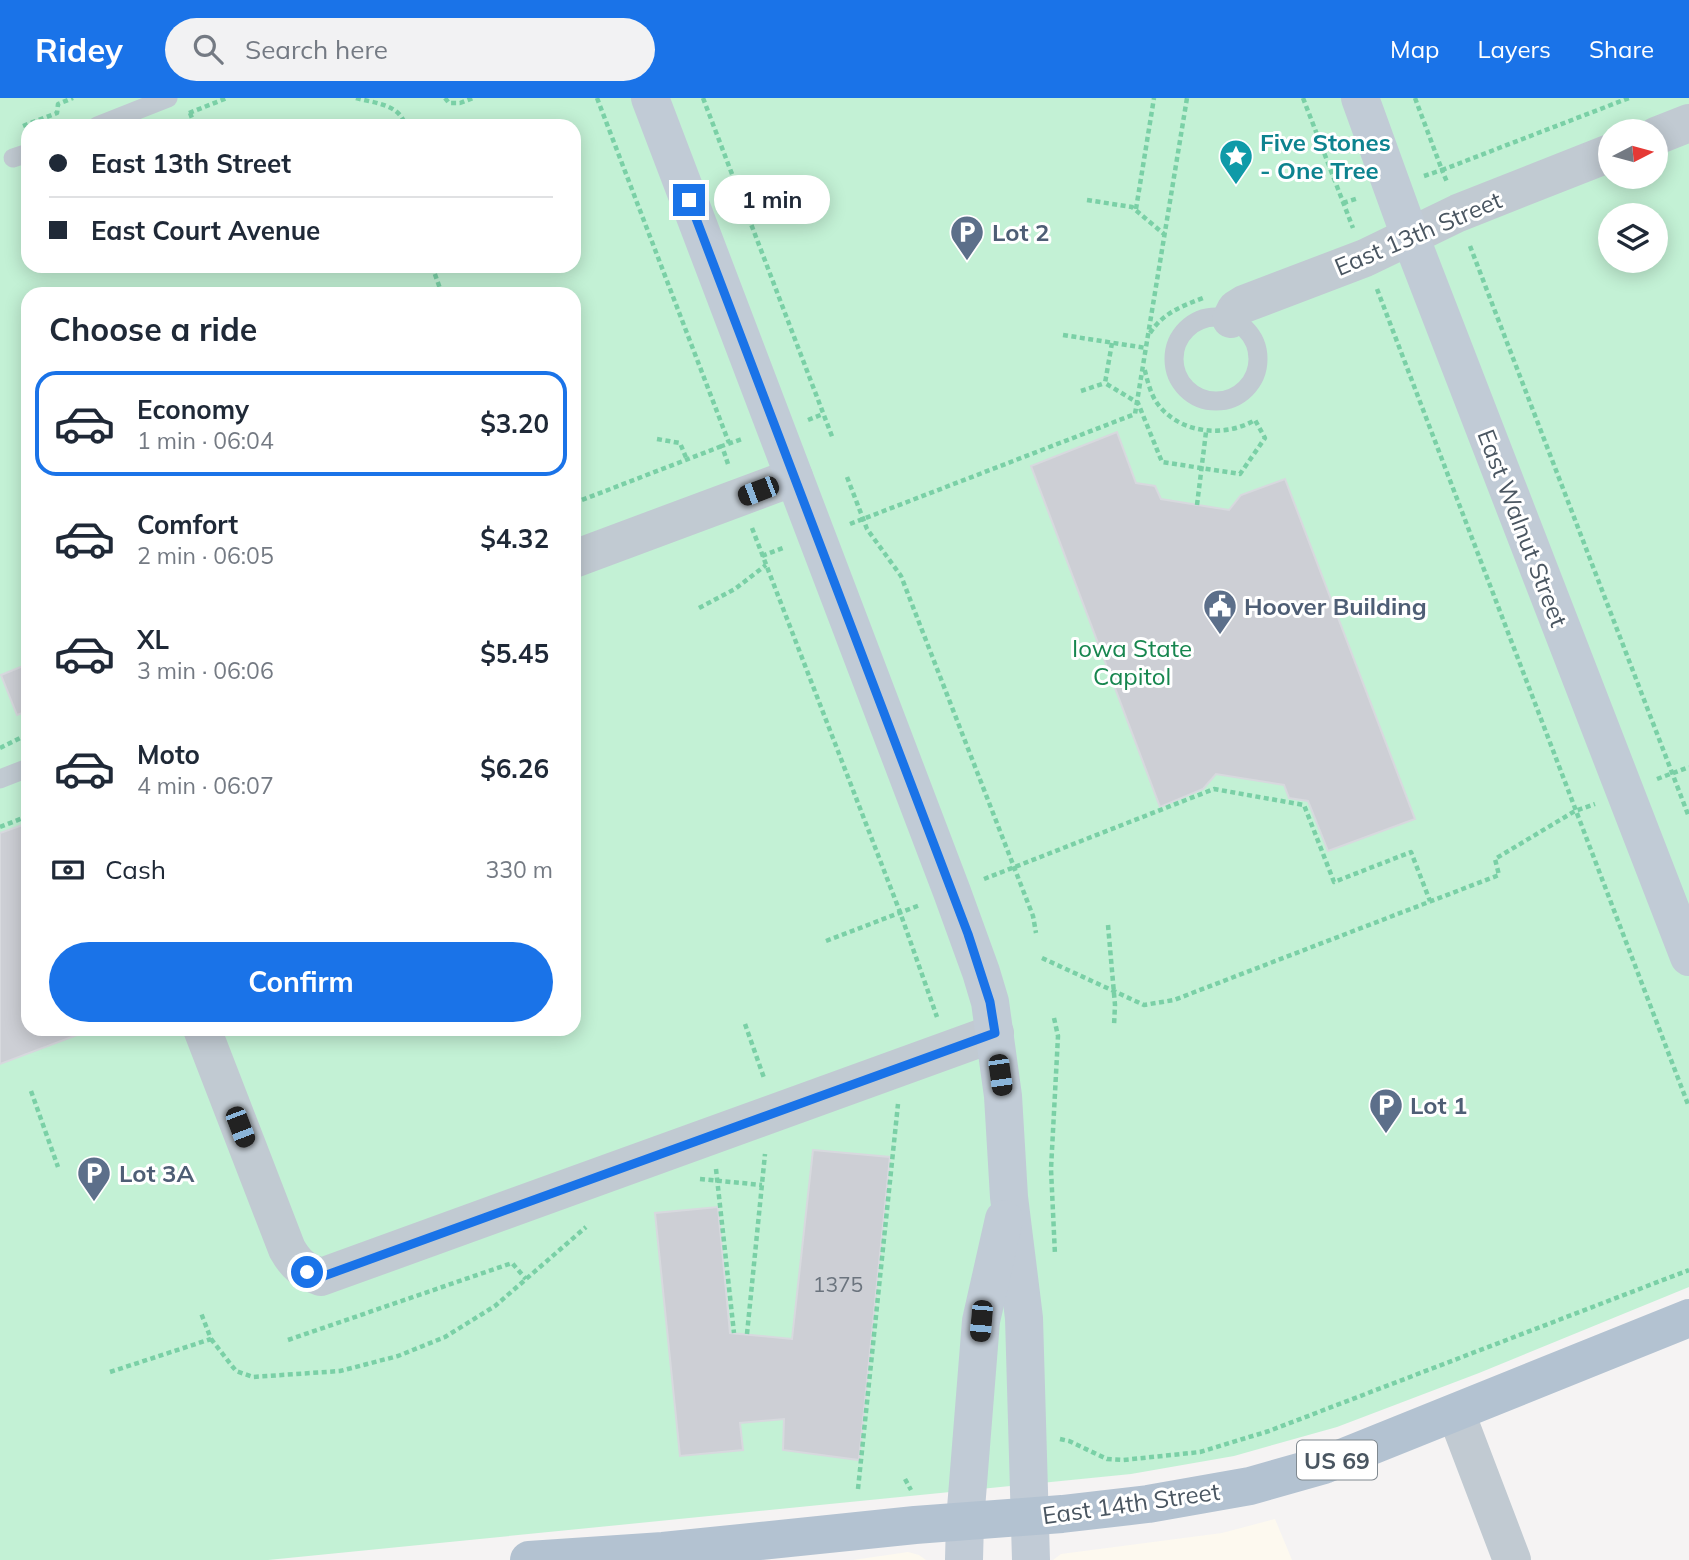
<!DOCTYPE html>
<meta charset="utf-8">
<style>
body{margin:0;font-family:Mulish,sans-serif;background:#f2f2f3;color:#1f2937;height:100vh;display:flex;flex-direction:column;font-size:26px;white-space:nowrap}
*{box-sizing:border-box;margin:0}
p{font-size:23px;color:#747a83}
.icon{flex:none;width:38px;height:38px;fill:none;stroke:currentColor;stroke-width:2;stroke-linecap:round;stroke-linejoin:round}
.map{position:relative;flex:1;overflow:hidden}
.panel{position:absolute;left:21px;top:189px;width:560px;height:749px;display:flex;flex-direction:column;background:#fff;border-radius:21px;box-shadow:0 4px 18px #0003}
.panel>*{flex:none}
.guide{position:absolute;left:21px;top:21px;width:560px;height:154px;border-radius:21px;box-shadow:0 4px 18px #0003;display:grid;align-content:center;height:154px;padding:0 28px;background:#fff}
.needle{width:46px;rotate:84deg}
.buttons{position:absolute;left:1598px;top:21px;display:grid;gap:14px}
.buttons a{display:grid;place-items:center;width:70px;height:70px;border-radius:50%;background:#fff;box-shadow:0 4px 18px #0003;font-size:35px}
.end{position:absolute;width:32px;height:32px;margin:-16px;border:9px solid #1a73e8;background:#fff;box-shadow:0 0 0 4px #fff}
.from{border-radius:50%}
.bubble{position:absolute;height:49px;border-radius:24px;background:#fff;box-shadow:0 4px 18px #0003;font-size:23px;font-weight:700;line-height:49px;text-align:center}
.car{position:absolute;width:21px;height:42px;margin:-21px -10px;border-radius:9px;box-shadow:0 0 5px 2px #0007;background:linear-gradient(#222 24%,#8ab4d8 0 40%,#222 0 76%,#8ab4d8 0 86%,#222 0)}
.guide b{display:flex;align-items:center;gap:24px;height:66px;font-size:26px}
.guide b+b{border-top:2px solid #e0e1e3}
.guide i{width:18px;height:18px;background:#1f2937}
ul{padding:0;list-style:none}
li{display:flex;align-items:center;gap:21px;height:105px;margin:0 14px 10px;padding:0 14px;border:4px solid transparent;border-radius:21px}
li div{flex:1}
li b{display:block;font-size:26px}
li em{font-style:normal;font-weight:700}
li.current{border-color:#1a73e8}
li>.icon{width:63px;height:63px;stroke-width:1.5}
h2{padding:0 28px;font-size:32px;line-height:84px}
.pay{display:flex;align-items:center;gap:18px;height:77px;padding:0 28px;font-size:26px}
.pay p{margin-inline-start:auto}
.button{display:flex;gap:14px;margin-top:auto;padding:14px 28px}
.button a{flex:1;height:80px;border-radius:42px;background:#1a73e8;color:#fff;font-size:28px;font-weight:700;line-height:80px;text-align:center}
header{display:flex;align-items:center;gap:42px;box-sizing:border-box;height:98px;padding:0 35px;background:#1a73e8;color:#fff}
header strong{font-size:33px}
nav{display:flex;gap:38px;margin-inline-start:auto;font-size:24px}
.search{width:490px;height:63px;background:#f2f2f3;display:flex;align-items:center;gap:18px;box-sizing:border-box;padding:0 24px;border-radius:38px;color:#747a83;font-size:26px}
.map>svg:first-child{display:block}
</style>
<header>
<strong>Ridey</strong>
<div class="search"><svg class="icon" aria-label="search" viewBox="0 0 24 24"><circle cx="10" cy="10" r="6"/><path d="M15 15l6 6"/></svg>Search here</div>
<nav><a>Map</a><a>Layers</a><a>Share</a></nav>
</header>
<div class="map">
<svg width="1689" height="1462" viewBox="0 0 1689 1462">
<rect width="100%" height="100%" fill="#f5f3f3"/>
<g fill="#fdf9ef">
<path d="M1275,1421L1292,1462H1053L1061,1456L1222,1435Z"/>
<path d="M908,1454L919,1457L926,1462H853Z"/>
</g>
<path fill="#c3f1d5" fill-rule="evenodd" d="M0,0H1689V1189L1479,1275L1337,1329L1234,1358L1131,1376L268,1462H0ZM28,28H574V168H28ZM1610,33H1656V79H1610ZM1610,117H1656V163H1610ZM28,196H574V931H28Z"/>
<g fill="#cdcfd5" stroke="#d7d9de" stroke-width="2">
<path d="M1117,334L1136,385L1155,388L1161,401L1229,412L1241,397L1285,381L1415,721L1328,753L1308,703L1289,700L1284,687L1216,676L1203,691L1160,709L1031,368Z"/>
<path d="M28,566V613L17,617L1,577Z"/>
<path d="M28,725V931H93L0,966V735Z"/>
<path d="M813,1052L890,1059L859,1362L783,1352L784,1321L740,1325L743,1352L680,1358L655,1115L718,1109L730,1235L792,1241Z"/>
</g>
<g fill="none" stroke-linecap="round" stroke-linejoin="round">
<g stroke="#7ad0a6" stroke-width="4.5" stroke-dasharray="5 3.5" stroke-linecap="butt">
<path d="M356,0C374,5 397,6 404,24L396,28"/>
<path d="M445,0L449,5H460L473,0"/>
<path d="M597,0L729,345"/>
<path d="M703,0L833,341"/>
<path d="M1303,0L1353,130"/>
<path d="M1415,0L1442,72L1629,0"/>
<path d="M189,15L227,0"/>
<path d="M190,15L195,28"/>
<path d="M23,28L57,15L58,6L73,0"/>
<path d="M1424,78L1442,72L1447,84"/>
<path d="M1087,102L1132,109L1164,136"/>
<path d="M1343,105L1359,100"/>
<path d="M1136,111L1154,0"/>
<path d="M1470,148L1689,719"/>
<path d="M432,168L442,196"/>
<path d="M1377,191L1689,1009"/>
<path d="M1150,235C1163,215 1182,208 1203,200"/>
<path d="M1063,237L1146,250"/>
<path d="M1112,245L1105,285L1138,305L1162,364L1240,376L1265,340L1255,322C1225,340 1179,336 1157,305C1150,295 1147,281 1144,269"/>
<path d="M1081,293L1105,285"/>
<path d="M808,322L823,316"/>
<path d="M657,341L680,345L687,362"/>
<path d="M728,366L722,348L742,341"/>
<path d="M847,379L867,431L901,478L1033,818L1036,835"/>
<path d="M574,405L722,348"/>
<path d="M1197,407L1206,334"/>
<path d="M850,426L1135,316L1187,0"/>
<path d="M752,430L900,814L937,919"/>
<path d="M762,458L783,450"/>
<path d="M699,510L735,491L766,467"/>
<path d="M0,650L28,636"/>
<path d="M1657,681L1689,669"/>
<path d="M0,729L28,718"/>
<path d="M984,781L1214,691L1304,707L1334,784L1411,754L1430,803"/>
<path d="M1108,827L1115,907L1114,928"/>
<path d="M826,843L920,807"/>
<path d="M1042,860L1144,907L1174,902L1499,777L1495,761L1575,713L1595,706"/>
<path d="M1054,920L1058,938L1051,1071L1055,1157"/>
<path d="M745,926L764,980"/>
<path d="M31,993L58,1069"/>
<path d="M716,1071L734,1235"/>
<path d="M700,1081L762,1087"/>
<path d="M747,1236L765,1056"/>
<path d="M211,1241L236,1273L253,1279L340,1273L398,1258L445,1239L495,1208L586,1129"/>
<path d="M288,1242L512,1165L526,1181"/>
<path d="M110,1274L211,1241L201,1215"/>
<path d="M1060,1341L1069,1343L1107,1361L1123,1362L1200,1354L1269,1333L1689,1172"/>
<path d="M905,1381L911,1392"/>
<path d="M858,1391L898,1006"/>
</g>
<g stroke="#c1cad2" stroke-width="19">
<path d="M97,28L168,0"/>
<path d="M13,60L28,55"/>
<circle cx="1216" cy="261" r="42"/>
<path d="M0,681L28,670"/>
</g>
<g stroke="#c1cad2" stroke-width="38">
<path d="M1656,38L1689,25"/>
<path d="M1231,221L1236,211L1244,206L1365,160L1458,115L1610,55"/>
<path d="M574,461L794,379"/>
<path d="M202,931L287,1151C296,1167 304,1173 321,1179L995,935"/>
<path d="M1456,1315L1512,1462"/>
</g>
<g stroke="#c1cbd6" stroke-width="38">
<path d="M650,0L952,794L981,874L990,904L1003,998L1009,1099L1024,1220L1031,1462"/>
<path d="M1360,0L1410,138L1689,859"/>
<path d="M964,1462L965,1423L981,1223L1004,1121"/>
</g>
<path stroke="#b3c2d1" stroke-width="38" d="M529,1462L663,1453L915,1427L1062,1416L1148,1406L1250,1388L1324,1367L1689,1220"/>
</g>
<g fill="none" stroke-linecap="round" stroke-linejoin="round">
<path stroke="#1a73e8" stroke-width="9" d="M307,1174L321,1179L995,935L990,904L968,836L689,102"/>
</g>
<defs>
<g id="sight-pin" transform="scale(1.75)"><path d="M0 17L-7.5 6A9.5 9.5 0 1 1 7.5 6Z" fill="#0f9aa8" stroke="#fff"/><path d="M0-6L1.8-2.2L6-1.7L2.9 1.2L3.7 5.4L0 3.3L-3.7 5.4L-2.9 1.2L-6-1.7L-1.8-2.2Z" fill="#fff"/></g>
<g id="parking-pin" transform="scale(1.75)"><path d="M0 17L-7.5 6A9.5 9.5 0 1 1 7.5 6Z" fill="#5c6f8a" stroke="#fff"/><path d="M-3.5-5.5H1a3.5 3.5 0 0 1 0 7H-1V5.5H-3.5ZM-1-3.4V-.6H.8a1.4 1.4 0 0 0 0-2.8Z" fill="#fff"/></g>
<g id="civic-pin" transform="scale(1.75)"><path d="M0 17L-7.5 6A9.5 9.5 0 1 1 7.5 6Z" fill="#5c6f8a" stroke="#fff"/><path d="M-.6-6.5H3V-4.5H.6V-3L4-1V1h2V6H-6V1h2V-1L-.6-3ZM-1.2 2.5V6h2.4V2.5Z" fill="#fff"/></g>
</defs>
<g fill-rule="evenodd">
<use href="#sight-pin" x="1236" y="58"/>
<use href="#parking-pin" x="967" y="134"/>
<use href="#civic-pin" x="1220" y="508"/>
<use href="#parking-pin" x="1386" y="1007"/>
<use href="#parking-pin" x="94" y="1075"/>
</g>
<g text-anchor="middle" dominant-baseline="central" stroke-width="6" stroke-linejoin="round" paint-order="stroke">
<g font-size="21" fill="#6b747e">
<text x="838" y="1186">1375</text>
</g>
<rect fill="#fff" stroke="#808990" stroke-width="2" x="1297" y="1342.5" width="80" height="39" rx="5"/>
<g font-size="23" font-weight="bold" fill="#4a5661">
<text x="1337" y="1362">US 69</text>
</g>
<g font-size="24" font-weight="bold" fill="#0d838f" stroke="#fff" text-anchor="start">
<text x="1260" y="44">Five Stones<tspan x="1260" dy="28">- One Tree</tspan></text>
</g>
<g font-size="24" font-weight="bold" fill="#4e5e75" stroke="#fff" text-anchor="start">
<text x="992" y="134">Lot 2</text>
<text x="1244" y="508">Hoover Building</text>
<text x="1410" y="1007">Lot 1</text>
<text x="119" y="1075">Lot 3A</text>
</g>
<g font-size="24" fill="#4a5661" stroke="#fff">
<text transform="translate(1418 135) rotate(-23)">East 13th Street</text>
<text transform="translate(1523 430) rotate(69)">East Walnut Street</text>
<text transform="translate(1131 1405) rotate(-8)">East 14th Street</text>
</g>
<g font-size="24" fill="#17864f" stroke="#fff">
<text x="1132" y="550">Iowa State<tspan x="1132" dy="28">Capitol</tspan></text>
</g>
</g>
</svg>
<div class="buttons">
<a><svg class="needle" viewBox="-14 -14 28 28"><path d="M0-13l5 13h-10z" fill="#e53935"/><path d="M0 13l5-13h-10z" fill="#747a83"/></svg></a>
<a><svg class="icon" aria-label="layers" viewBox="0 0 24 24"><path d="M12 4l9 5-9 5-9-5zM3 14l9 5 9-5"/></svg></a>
</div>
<i class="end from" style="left:307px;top:1174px"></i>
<i class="end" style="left:689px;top:102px"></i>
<div class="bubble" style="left:714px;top:77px;width:116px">1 min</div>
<i class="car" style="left:758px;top:393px;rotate:249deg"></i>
<i class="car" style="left:1000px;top:977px;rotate:172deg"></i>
<i class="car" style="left:240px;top:1029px;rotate:159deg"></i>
<i class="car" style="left:981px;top:1223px;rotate:185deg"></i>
<div class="guide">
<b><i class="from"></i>East 13th Street</b>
<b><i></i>East Court Avenue</b>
</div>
<section class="panel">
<h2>Choose a ride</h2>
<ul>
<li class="current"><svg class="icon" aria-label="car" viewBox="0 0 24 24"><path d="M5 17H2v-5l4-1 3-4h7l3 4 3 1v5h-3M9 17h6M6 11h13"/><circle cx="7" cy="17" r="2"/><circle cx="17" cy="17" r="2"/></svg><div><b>Economy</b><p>1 min · 06:04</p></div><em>$3.20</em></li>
<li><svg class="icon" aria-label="car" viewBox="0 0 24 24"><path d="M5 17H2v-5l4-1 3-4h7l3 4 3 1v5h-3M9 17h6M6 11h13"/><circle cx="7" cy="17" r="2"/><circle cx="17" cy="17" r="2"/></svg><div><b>Comfort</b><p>2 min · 06:05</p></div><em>$4.32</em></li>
<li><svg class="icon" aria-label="car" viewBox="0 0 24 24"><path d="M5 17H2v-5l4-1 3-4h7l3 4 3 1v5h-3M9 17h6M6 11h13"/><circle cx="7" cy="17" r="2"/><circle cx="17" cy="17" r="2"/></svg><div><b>XL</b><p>3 min · 06:06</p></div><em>$5.45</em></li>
<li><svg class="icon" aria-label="car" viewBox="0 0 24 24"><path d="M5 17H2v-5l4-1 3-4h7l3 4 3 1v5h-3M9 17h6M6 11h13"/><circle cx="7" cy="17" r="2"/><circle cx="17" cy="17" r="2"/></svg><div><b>Moto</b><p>4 min · 06:07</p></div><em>$6.26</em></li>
</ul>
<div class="pay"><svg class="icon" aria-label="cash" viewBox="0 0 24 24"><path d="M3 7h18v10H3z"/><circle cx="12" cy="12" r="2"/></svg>Cash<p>330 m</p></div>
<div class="button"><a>Confirm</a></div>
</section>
</div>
